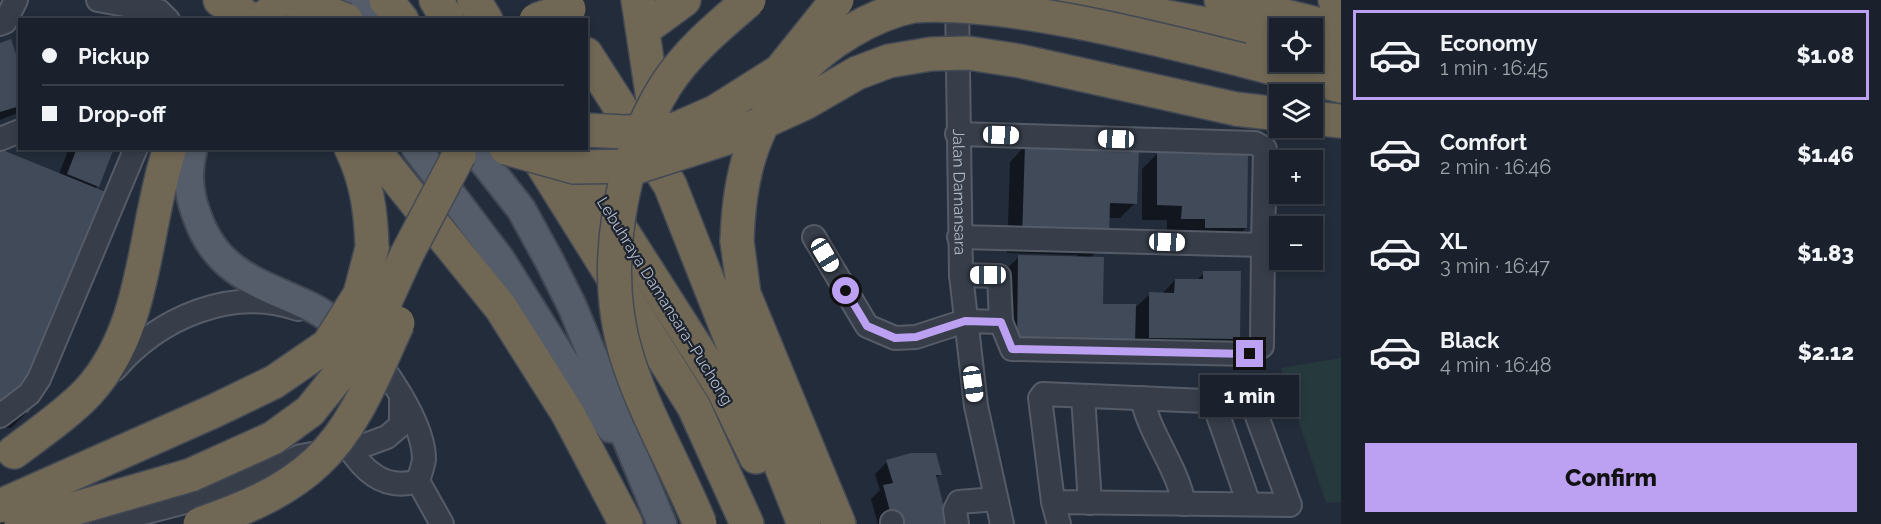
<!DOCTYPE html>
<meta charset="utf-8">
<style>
body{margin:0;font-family:Raleway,sans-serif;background:#232934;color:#f1f3f6;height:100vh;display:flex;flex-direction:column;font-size:22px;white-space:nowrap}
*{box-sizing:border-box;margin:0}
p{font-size:20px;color:#9fa3a9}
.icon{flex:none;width:33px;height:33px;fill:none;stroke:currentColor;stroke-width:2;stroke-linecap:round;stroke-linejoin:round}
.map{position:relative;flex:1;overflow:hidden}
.panel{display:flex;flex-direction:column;background:#1a212c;width:540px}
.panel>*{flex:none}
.banner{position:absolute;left:18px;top:18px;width:570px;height:132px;border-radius:0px;box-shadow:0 3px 9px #0003,0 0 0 2px #383e48;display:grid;align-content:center;height:132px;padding:0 24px;background:#1a212c}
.fabs{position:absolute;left:1269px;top:18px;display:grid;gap:12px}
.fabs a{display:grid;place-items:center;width:54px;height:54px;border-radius:0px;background:#1a212c;box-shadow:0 3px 9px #0003,0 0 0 2px #383e48;font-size:30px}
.end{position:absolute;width:27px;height:27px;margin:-14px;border:8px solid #bca0f2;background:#111;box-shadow:0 0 0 3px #111}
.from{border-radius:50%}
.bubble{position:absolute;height:42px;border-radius:0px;background:#1a212c;box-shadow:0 3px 9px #0003,0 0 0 2px #383e48;font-size:20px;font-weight:800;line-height:42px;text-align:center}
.car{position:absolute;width:18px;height:36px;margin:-18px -9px;border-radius:8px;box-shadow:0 0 4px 2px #0007;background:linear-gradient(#fff 24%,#345 0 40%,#fff 0 76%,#345 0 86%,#fff 0)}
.banner b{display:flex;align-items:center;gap:21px;height:57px;font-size:22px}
.banner b+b{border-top:2px solid #383e48}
.banner i{width:15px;height:15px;background:#f1f3f6}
ul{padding:10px 0 0;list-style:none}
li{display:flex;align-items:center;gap:18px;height:90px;margin:0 12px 9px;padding:0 12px;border:3px solid transparent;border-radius:0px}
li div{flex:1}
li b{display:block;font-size:22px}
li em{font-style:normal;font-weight:800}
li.selected{border-color:#bca0f2}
li>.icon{width:54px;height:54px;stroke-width:1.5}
.action{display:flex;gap:12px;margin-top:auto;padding:12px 24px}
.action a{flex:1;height:69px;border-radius:0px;background:#bca0f2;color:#111;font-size:24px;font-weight:800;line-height:69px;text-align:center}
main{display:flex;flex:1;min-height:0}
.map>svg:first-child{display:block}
</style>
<main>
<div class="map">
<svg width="1341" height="524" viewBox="0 0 1341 524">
<rect width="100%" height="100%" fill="#232c3a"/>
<path fill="#26393c" d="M1341,358V502L1326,503L1281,368Z"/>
<g fill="#0007">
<path d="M90,16L100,20H80Z"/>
<path d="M0,44L20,71V112L0,120Z"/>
<path d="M1025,146L1135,203L1120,218H1108V240L1090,258L1101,305L1134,309L1150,294H1162L1175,280L1196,281L1204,273L1238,338L1223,354L1118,359L1002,357L1003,272L1019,257L1077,258V255L1007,253L1010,162Z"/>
<path d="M65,148H113L96,188L27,412L11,428L0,427V151L59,174L67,153Z"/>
<path d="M1158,153L1246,228L1230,243L1167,234V220H1142V169Z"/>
<path d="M887,462L940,474L935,479L946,524H878L871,499L880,490L875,474Z"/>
</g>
<g fill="#404a59">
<path d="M11,39L20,66V106L0,112V43Z"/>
<path d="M1025,145L1139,148L1137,204L1110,203L1109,240L1022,238Z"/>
<path d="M77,148H114L99,187L67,174Z"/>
<path d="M0,149L106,192L43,391L28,413L0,411Z"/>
<path d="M1157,152L1248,153L1247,228H1205V219H1181L1182,206L1157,205Z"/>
<path d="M1018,255L1104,257L1103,304H1136L1135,344L1017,342Z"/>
<path d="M1203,271H1241L1240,339L1149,338V292L1174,293L1175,279H1203Z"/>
<path d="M911,453H936L942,475H936L948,524H896L891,515L883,485L893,483L886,460Z"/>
</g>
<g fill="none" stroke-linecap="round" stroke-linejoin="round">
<g stroke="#555c68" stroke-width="26">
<g id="minor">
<path d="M98,0L159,11L168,20"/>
<path id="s1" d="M957,0L961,275L976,406L1002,524"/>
<path d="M0,24L5,22L16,0"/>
<path d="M957,134L1255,143L1265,149L1263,245L959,237"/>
<path d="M0,139L20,131"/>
<path d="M814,237L867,326L895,338L916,337L965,321L1001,322"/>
<path d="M961,275L999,276L1001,322L1012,349L1250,354L1262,346L1263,245"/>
<path d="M374,356C393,380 424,427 424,459C423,467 420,474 418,481"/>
<path d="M115,369C159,318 231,286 298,309"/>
<path d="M1083,396L1090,503"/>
<path d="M1142,398C1150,436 1177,466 1184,504"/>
<path d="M1213,401L1249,504"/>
<path d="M0,416L29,394L39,379L136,148"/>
<path d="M348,446C364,472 385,491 418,481"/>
<path d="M418,481L442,524"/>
<path d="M1053,502L1290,505L1252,403L1043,394L1040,398L1053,502L1059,524"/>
<path d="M892,522V524"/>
<path d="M100,524L197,499L301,456L368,444L387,437L401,425V398"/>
<path d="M957,524L955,510L959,502L996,499"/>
</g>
</g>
<g stroke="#404753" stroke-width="32">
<g id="major">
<path d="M358,0L370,20"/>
<path d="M193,148C186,172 188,193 197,216C217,274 260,283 311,307C327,315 342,327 356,338"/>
<path d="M416,148L500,259L580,387L611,428"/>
<path d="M473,148L521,209L549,260L572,306L662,524"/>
</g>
</g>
<g stroke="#424955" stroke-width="36">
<g id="highway">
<path d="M220,0L252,20"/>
<path d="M386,0L402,20"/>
<path d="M436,0L448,20"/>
<path d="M474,0L486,20"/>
<path d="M638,0L657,126"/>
<path d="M1074,0L1250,32L1280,41"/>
<path d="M1221,0L1341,30"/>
<path d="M1335,0L1341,2"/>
<path d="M261,20L278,7L300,0"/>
<path d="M643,30L684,0"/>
<path d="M1312,51L1341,59"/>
<path d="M586,54L670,185L804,524"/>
<path d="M1242,60L1341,86"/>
<path d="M1236,109L1280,114"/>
<path d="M1312,118L1341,121"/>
<path d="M351,148C367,181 371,212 372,248"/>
<path d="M372,148L501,308L568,414L626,524"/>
<path d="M532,148L694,407L747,524"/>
<path d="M569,148L724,391L756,457"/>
<path d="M737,241L744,294L839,524"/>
<path d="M14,452C39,433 66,415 88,392C148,327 143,228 170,148"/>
</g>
</g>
<use href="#minor" stroke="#373e4a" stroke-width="22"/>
<use href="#major" stroke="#555d6a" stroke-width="28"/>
<use href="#highway" stroke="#706754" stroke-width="33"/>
<g stroke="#424955" stroke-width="36" stroke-linecap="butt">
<g id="highway-bridge">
<path d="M293,0L346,20"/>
<path d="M536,20L569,9"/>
<path d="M586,130L625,132L676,129L715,112L780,71L837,0"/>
<path d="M506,148L574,167L640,166L733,136L805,103L857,73L889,61L931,54L968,53L1020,61L1236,109"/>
<path d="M737,241C739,176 752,124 797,74C826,43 870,15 913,6C1006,0 1150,37 1242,60"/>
<path d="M0,506L214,411L274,382L328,345L360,294L372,248"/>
<path d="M21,524L191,475L273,438L310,411L368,339L407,254L459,155"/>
<path d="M200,524C241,510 284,493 317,462C356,426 376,370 398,323"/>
<path d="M700,524C677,468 645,415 627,357C600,271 619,160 666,85C688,51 719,26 749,0"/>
</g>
</g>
<use href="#highway-bridge" stroke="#706754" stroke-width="33"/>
</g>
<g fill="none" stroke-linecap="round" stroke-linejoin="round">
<path stroke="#bca0f2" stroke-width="8" d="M846,291L867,326L895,338L916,337L965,321L1001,322L1012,349L1250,354"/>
</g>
<g text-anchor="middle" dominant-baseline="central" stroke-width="4.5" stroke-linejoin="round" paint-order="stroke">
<g font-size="16" fill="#b2b9c6" stroke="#1c232f">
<text stroke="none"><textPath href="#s1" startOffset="192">Jalan Damansara</textPath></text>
<text transform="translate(665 301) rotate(58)">Lebuhraya Damansara–Puchong</text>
</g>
</g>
</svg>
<div class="fabs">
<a><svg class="icon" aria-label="locate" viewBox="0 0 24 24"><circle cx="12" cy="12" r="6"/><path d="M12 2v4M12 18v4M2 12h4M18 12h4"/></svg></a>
<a><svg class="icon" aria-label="layers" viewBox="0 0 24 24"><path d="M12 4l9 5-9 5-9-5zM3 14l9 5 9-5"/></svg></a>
<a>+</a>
<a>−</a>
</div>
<i class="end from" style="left:846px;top:291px"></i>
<i class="end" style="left:1250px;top:354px"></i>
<div class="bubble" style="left:1200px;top:375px;width:99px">1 min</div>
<i class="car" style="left:1001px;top:135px;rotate:92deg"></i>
<i class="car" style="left:1116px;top:139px;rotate:272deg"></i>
<i class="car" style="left:1167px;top:242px;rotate:92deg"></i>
<i class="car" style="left:825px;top:255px;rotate:149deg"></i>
<i class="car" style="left:988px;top:275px;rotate:270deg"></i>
<i class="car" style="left:973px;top:384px;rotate:172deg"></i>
<div class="banner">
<b><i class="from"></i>Pickup</b>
<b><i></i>Drop-off</b>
</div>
</div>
<section class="panel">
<ul>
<li class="selected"><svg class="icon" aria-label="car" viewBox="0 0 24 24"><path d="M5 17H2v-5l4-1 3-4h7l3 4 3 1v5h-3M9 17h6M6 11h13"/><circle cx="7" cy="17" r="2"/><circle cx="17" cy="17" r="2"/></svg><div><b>Economy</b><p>1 min · 16:45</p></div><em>$1.08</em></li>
<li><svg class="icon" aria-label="car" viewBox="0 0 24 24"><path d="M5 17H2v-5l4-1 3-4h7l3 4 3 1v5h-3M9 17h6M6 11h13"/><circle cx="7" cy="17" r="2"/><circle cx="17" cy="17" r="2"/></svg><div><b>Comfort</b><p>2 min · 16:46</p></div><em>$1.46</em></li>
<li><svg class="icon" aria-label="car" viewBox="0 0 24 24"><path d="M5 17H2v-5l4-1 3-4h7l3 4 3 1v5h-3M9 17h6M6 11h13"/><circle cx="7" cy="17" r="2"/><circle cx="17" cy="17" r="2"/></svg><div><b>XL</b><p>3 min · 16:47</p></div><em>$1.83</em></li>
<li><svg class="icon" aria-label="car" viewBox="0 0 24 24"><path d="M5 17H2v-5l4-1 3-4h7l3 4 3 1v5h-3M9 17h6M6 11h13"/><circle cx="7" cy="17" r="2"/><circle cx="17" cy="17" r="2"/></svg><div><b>Black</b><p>4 min · 16:48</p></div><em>$2.12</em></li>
</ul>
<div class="action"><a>Confirm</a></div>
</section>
</main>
